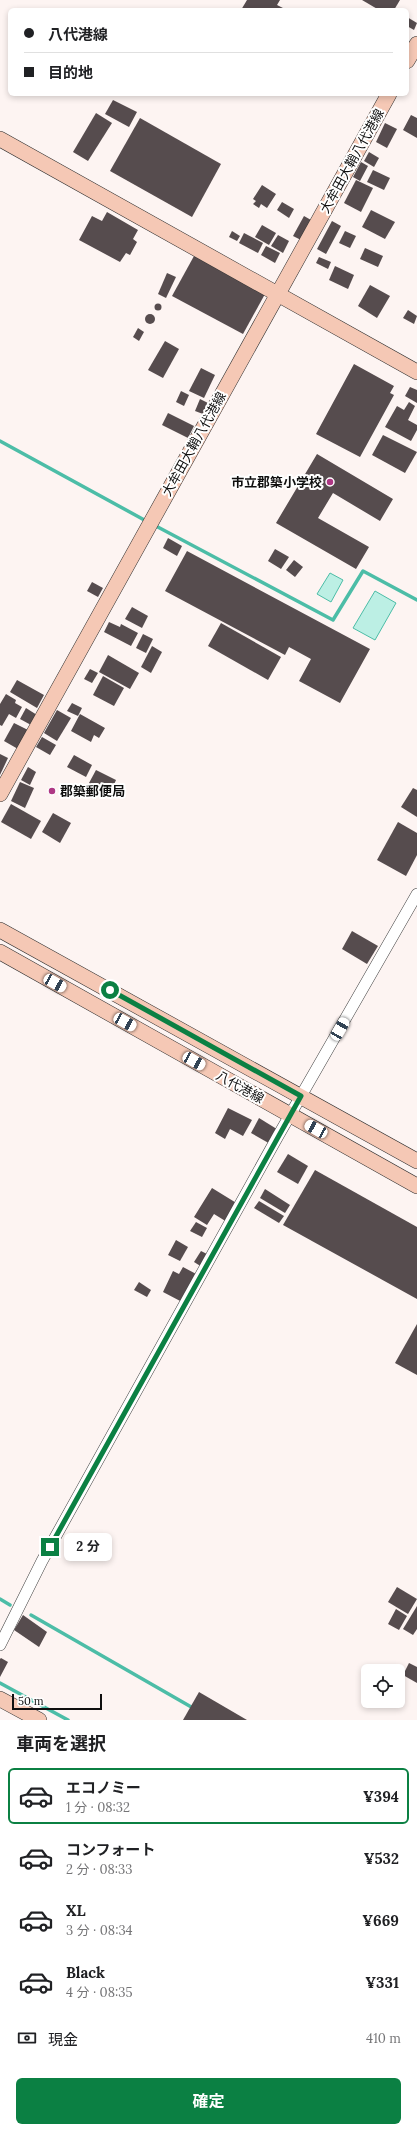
<!DOCTYPE html>
<html lang="ja">
<meta charset="utf-8">
<style>
body{margin:0;font-family:Lora,"Noto Sans JP",serif;background:#f2f2f2;color:#202124;height:100vh;display:flex;flex-direction:column;font-size:15px;white-space:nowrap}
*{box-sizing:border-box;margin:0}
p{font-size:13px;color:#757577}
.icon{flex:none;width:22px;height:22px;fill:none;stroke:currentColor;stroke-width:2;stroke-linecap:round;stroke-linejoin:round}
.map{position:relative;height:1720px;overflow:hidden}
.side{display:flex;flex-direction:column;background:#fff;flex:1}
.side>*{flex:none}
.top-card{position:absolute;left:8px;top:8px;width:401px;height:88px;border-radius:6px;box-shadow:0 2px 6px #0003;display:grid;align-content:center;height:88px;padding:0 16px;background:#fff}
.buttons{position:absolute;left:361px;top:1664px;display:grid;gap:8px}
.buttons a{display:grid;place-items:center;width:44px;height:44px;border-radius:6px;background:#fff;box-shadow:0 2px 6px #0003;font-size:20px}
.scale{position:absolute;left:12px;bottom:10px;width:90px;box-sizing:border-box;padding-left:4px;border:2px solid #0f0f0f;border-top:0;font-size:11px;line-height:14px;white-space:nowrap;color:#0f0f0f;-webkit-text-stroke:3px #fff;paint-order:stroke}
.end{position:absolute;width:18px;height:18px;margin:-9px;border:5px solid #0b8043;background:#fff;box-shadow:0 0 0 2px #fff}
.from{border-radius:50%}
.bubble{position:absolute;height:28px;border-radius:6px;background:#fff;box-shadow:0 2px 6px #0003;font-size:13px;font-weight:700;line-height:28px;text-align:center}
.car{position:absolute;width:12px;height:24px;margin:-12px -6px;border-radius:5px;box-shadow:0 0 3px 1px #0007;background:linear-gradient(#fff 24%,#345 0 40%,#fff 0 76%,#345 0 86%,#fff 0)}
.top-card b{display:flex;align-items:center;gap:14px;height:38px;font-size:15px}
.top-card b+b{border-top:1px solid #e0e0e0}
.top-card i{width:10px;height:10px;background:#202124}
ul{padding:0;list-style:none}
li{display:flex;align-items:center;gap:12px;height:56px;margin:0 8px 6px;padding:0 8px;border:2px solid transparent;border-radius:6px}
li div{flex:1}
li b{display:block;font-size:15px}
li em{font-style:normal;font-weight:700}
li.on{border-color:#0b8043}
li>.icon{width:36px;height:36px;stroke-width:1.5}
h2{padding:0 16px;font-size:18px;line-height:48px}
.pay{display:flex;align-items:center;gap:10px;height:44px;padding:0 16px;font-size:15px}
.pay p{margin-inline-start:auto}
.primary-button{display:flex;gap:8px;margin-top:auto;padding:8px 16px}
.primary-button a{flex:1;height:46px;border-radius:6px;background:#0b8043;color:#fff;font-size:16px;font-weight:700;line-height:46px;text-align:center}
.map>svg:first-child{display:block}
</style>
<div class="map">
<svg width="417" height="1720" viewBox="0 0 417 1720">
<rect width="100%" height="100%" fill="#fdf4f2"/>
<g fill="#bcefe4" stroke="#4cbda7">
<path d="M330,573L343,580L331,602L317,594Z"/>
<path d="M375,591L396,603L375,640L353,628Z"/>
</g>
<g fill="none" stroke-linecap="round" stroke-linejoin="round">
<g stroke="#4cbda7" stroke-width="3.5">
<path d="M0,441L148,522"/>
<path d="M154,525L333,620L363,571L417,600"/>
<path d="M0,1599L10,1605"/>
<path d="M31,1615L193,1708"/>
<path d="M0,1683L68,1720"/>
</g>
</g>
<g fill="#564c4e">
<path d="M247,0H280L277,5L283,8L282,10H241Z"/>
<path d="M362,0H400L394,10H379Z"/>
<path d="M407,17L417,23L414,30L407,26Z"/>
<path d="M113,100L137,112L129,127L105,114Z"/>
<path d="M96,113L112,123L88,161L73,152Z"/>
<path d="M411,115L417,118V138L403,130Z"/>
<path d="M140,118L221,164L192,217L110,171Z"/>
<path d="M385,123L397,129L387,148L376,142Z"/>
<path d="M369,152L379,158L374,167L364,161Z"/>
<path d="M361,162L368,166L360,181L353,177Z"/>
<path d="M373,170L390,178L384,190L367,182Z"/>
<path d="M356,180L373,188L361,212L344,203Z"/>
<path d="M262,185L276,194L267,208L261,204L259,208L253,204L256,201L253,199Z"/>
<path d="M282,202L294,209L289,218L277,210Z"/>
<path d="M371,210L395,222L385,239L362,227Z"/>
<path d="M107,212L138,230L133,239L137,242L130,255L126,253L120,262L79,240L92,216L102,221Z"/>
<path d="M304,216L311,220L301,240L293,236Z"/>
<path d="M332,221L341,226L326,254L317,249Z"/>
<path d="M262,225L276,233L269,245L255,237Z"/>
<path d="M232,231L240,236L237,241L229,237Z"/>
<path d="M345,231L356,236L350,248L339,243Z"/>
<path d="M244,233L263,243L258,253L239,243Z"/>
<path d="M278,235L289,241L283,253L271,246Z"/>
<path d="M266,246L280,253L275,263L261,255Z"/>
<path d="M365,248L383,256L378,267L360,259Z"/>
<path d="M194,256L265,294L243,334L172,296Z"/>
<path d="M319,257L331,262L328,269L316,263Z"/>
<path d="M335,266L354,275L348,289L329,280Z"/>
<path d="M167,273L176,277L166,298L158,294Z"/>
<path d="M370,285L390,296L377,318L358,306Z"/>
<circle cx="158" cy="307" r="3.5"/>
<path d="M408,310L417,316L414,324L403,318Z"/>
<circle cx="150" cy="319" r="5"/>
<path d="M138,328L144,332L139,341L133,337Z"/>
<path d="M165,341L179,349L163,378L148,370Z"/>
<path d="M354,364L394,386L390,393L394,395L360,457L316,434Z"/>
<path d="M201,368L215,375L204,398L189,391Z"/>
<path d="M410,387L417,390V403L405,396Z"/>
<path d="M181,391L189,395L184,406L176,402Z"/>
<path d="M200,399L208,403L203,414L195,411Z"/>
<path d="M409,402L415,406L408,420L417,425V430L411,441L385,427L397,406L404,410Z"/>
<path d="M168,413L194,426L188,438L162,425Z"/>
<path d="M383,435L417,452L405,473L372,455Z"/>
<path d="M317,454L393,499L380,521L333,493L318,518L369,547L356,569L276,523Z"/>
<path d="M168,538L182,546L177,556L163,548Z"/>
<path d="M275,549L289,557L281,569L268,561Z"/>
<path d="M187,551L370,649L340,703L299,681L311,659L289,647L285,655L165,591Z"/>
<path d="M294,560L303,567L295,577L286,570Z"/>
<path d="M92,582L103,588L98,597L87,591Z"/>
<path d="M132,607L148,616L142,628L125,619Z"/>
<path d="M109,622L120,627L121,624L138,633L131,646L104,632Z"/>
<path d="M221,623L281,657L268,680L208,646Z"/>
<path d="M143,634L153,639L146,653L136,648Z"/>
<path d="M152,646L162,652L151,673L141,667Z"/>
<path d="M108,655L139,673L130,689L99,672Z"/>
<path d="M90,669L98,673L92,683L84,679Z"/>
<path d="M103,676L124,688L114,706L93,695Z"/>
<path d="M17,680L44,695L37,708L10,692Z"/>
<path d="M6,694L16,700L15,703L22,707L16,718L9,714L2,726L0,725V704Z"/>
<path d="M72,703L82,708L78,716L67,711Z"/>
<path d="M26,708L37,715L31,725L20,719Z"/>
<path d="M57,710L71,718L57,741L44,733Z"/>
<path d="M80,714L105,728L99,738L94,735L91,742L71,731Z"/>
<path d="M14,723L28,730L18,749L4,741Z"/>
<path d="M42,737L56,745L50,755L36,747Z"/>
<path d="M0,754L8,758L0,775Z"/>
<path d="M74,755L92,765L86,777L67,767Z"/>
<path d="M28,767L36,772L30,785L21,780Z"/>
<path d="M96,770L116,780L110,794L89,783Z"/>
<path d="M20,782L34,788L25,808L11,801Z"/>
<path d="M413,788L417,790V817L401,807Z"/>
<path d="M11,804L41,821L31,839L1,822Z"/>
<path d="M53,813L71,823L60,843L42,832Z"/>
<path d="M398,822L417,833V855L406,876L377,860Z"/>
<path d="M352,931L378,946L367,964L342,949Z"/>
<path d="M228,1108L252,1120L243,1136L230,1129L225,1139L215,1133Z"/>
<path d="M259,1118L280,1131L272,1145L251,1133Z"/>
<path d="M288,1154L308,1166L298,1184L277,1172Z"/>
<path d="M315,1170L417,1227V1299L283,1225Z"/>
<path d="M212,1188L238,1204L227,1222L214,1214L207,1225L194,1217Z"/>
<path d="M265,1189L290,1205L285,1213L260,1198Z"/>
<path d="M259,1201L284,1216L279,1223L254,1208Z"/>
<path d="M196,1222L207,1228L202,1237L190,1231Z"/>
<path d="M176,1240L188,1247L180,1261L168,1255Z"/>
<path d="M201,1251L209,1255L202,1267L194,1262Z"/>
<path d="M183,1267L198,1275L184,1303L163,1292L173,1271L179,1274Z"/>
<path d="M139,1282L151,1290L147,1297L134,1290Z"/>
<path d="M417,1324V1375L395,1363Z"/>
<path d="M397,1587L417,1599L408,1614L388,1602Z"/>
<path d="M417,1606V1629L413,1635L403,1629Z"/>
<path d="M396,1609L407,1616L399,1630L388,1624Z"/>
<path d="M23,1615L47,1632L39,1647L14,1630Z"/>
<path d="M1,1658L8,1662L0,1677V1659Z"/>
<path d="M409,1663L417,1667V1683L403,1675Z"/>
<path d="M199,1692L247,1720H183Z"/>
</g>
<g fill="none" stroke-linecap="round" stroke-linejoin="round">
<g stroke="#424242" stroke-width="12">
<path id="street" d="M0,1645L42,1561L278,1136L417,894"/>
</g>
<g stroke="#313131" stroke-width="16">
<g id="secondary">
<path d="M407,61L417,44"/>
<path d="M0,139L417,372"/>
<path d="M0,794L389,94"/>
<path d="M0,930L417,1161"/>
<path d="M0,952L417,1186"/>
<path d="M0,1699L39,1720"/>
</g>
</g>
<use href="#street" stroke="#fff" stroke-width="11"/>
<use href="#secondary" stroke="#f5c8b5" stroke-width="15"/>
</g>
<g fill="none" stroke-linecap="round" stroke-linejoin="round">
<path stroke="#0b8043" stroke-width="5" d="M50,1547L301,1096L110,990"/>
</g>
<g fill="#ae3784" stroke="#fff" stroke-width="1.5">
<circle cx="330" cy="482" r="4"/>
<circle cx="52" cy="791" r="4"/>
</g>
<g text-anchor="middle" dominant-baseline="central" stroke-width="4" stroke-linejoin="round" paint-order="stroke">
<g font-size="13" fill="#0f0f0f" stroke="#fff">
<text transform="translate(352 161) rotate(-61)">大牟田大鞘八代港線</text>
<text transform="translate(194 444) rotate(-61)">大牟田大鞘八代港線</text>
<text transform="translate(240 1087) rotate(29)">八代港線</text>
</g>
<g font-size="13" font-weight="bold" fill="#0f0f0f" stroke="#fff" text-anchor="end">
<text x="322" y="482">市立郡築小学校</text>
<text x="60" y="791" text-anchor="start">郡築郵便局</text>
</g>
</g>
</svg>
<div class="buttons">
<a><svg class="icon" aria-label="locate" viewBox="0 0 24 24"><circle cx="12" cy="12" r="6"/><path d="M12 2v4M12 18v4M2 12h4M18 12h4"/></svg></a>
</div>
<div class="scale">50 m</div>
<i class="end from" style="left:110px;top:990px"></i>
<i class="end" style="left:50px;top:1547px"></i>
<div class="bubble" style="left:64px;top:1533px;width:48px">2 分</div>
<i class="car" style="left:55px;top:983px;rotate:119deg"></i>
<i class="car" style="left:125px;top:1022px;rotate:119deg"></i>
<i class="car" style="left:340px;top:1029px;rotate:30deg"></i>
<i class="car" style="left:194px;top:1061px;rotate:119deg"></i>
<i class="car" style="left:316px;top:1129px;rotate:299deg"></i>
<div class="top-card">
<b><i class="from"></i>八代港線</b>
<b><i></i>目的地</b>
</div>
</div>
<section class="side">
<h2>車両を選択</h2>
<ul>
<li class="on"><svg class="icon" aria-label="car" viewBox="0 0 24 24"><path d="M5 17H2v-5l4-1 3-4h7l3 4 3 1v5h-3M9 17h6M6 11h13"/><circle cx="7" cy="17" r="2"/><circle cx="17" cy="17" r="2"/></svg><div><b>エコノミー</b><p>1 分 · 08:32</p></div><em>¥394</em></li>
<li><svg class="icon" aria-label="car" viewBox="0 0 24 24"><path d="M5 17H2v-5l4-1 3-4h7l3 4 3 1v5h-3M9 17h6M6 11h13"/><circle cx="7" cy="17" r="2"/><circle cx="17" cy="17" r="2"/></svg><div><b>コンフォート</b><p>2 分 · 08:33</p></div><em>¥532</em></li>
<li><svg class="icon" aria-label="car" viewBox="0 0 24 24"><path d="M5 17H2v-5l4-1 3-4h7l3 4 3 1v5h-3M9 17h6M6 11h13"/><circle cx="7" cy="17" r="2"/><circle cx="17" cy="17" r="2"/></svg><div><b>XL</b><p>3 分 · 08:34</p></div><em>¥669</em></li>
<li><svg class="icon" aria-label="car" viewBox="0 0 24 24"><path d="M5 17H2v-5l4-1 3-4h7l3 4 3 1v5h-3M9 17h6M6 11h13"/><circle cx="7" cy="17" r="2"/><circle cx="17" cy="17" r="2"/></svg><div><b>Black</b><p>4 分 · 08:35</p></div><em>¥331</em></li>
</ul>
<div class="pay"><svg class="icon" aria-label="cash" viewBox="0 0 24 24"><path d="M3 7h18v10H3z"/><circle cx="12" cy="12" r="2"/></svg>現金<p>410 m</p></div>
<div class="primary-button"><a>確定</a></div>
</section>
